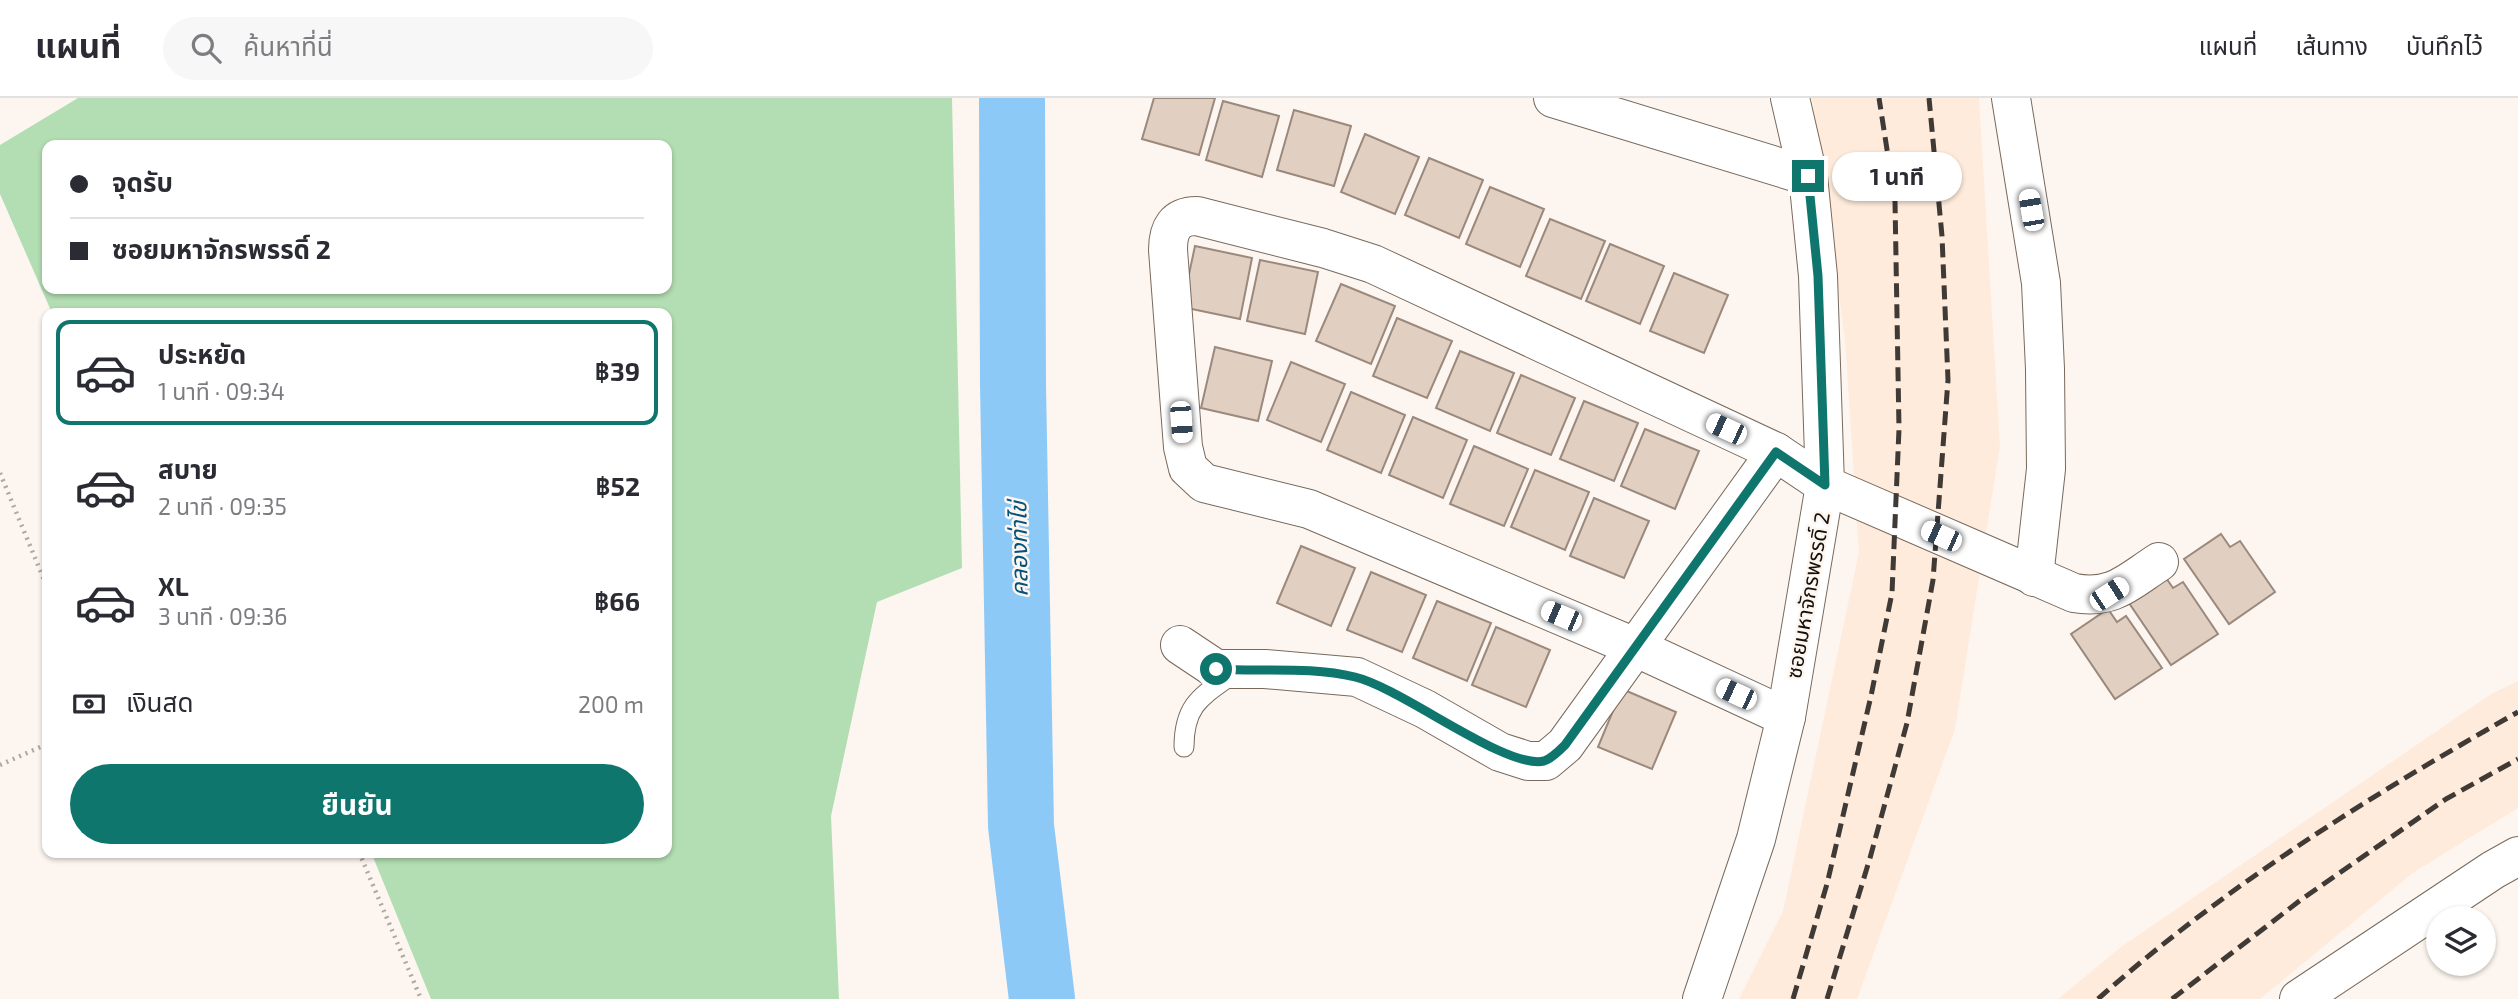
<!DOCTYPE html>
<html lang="th">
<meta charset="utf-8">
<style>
body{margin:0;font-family:"Exo 2","Noto Sans Thai",sans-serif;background:#f7f7f7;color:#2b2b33;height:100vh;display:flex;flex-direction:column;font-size:26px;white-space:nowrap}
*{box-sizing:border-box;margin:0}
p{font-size:23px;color:#7c7c81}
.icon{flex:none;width:38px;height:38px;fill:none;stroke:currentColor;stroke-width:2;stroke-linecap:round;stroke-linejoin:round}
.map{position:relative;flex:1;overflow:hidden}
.sheet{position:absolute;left:42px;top:210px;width:630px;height:550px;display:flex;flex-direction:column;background:#fff;border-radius:14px;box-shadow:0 2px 5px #0004}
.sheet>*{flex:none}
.top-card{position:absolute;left:42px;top:42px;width:630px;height:154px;border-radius:14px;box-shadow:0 2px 5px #0004;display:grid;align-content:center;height:154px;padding:0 28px;background:#fff}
.tools{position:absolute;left:2426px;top:808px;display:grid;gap:14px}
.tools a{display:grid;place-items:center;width:70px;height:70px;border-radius:50%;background:#fff;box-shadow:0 2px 5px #0004;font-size:35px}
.end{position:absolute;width:32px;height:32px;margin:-16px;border:9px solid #0f766e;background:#fff;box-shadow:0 0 0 4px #fff}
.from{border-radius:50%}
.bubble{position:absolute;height:49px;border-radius:24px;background:#fff;box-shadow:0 2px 5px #0004;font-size:23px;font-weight:700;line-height:49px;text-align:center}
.car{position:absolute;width:21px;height:42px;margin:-21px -10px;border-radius:9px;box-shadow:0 0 5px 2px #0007;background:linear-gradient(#fff 24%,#345 0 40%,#fff 0 76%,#345 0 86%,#fff 0)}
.top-card b{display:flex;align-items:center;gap:24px;height:66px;font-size:26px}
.top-card b+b{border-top:2px solid #e1e1e2}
.top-card i{width:18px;height:18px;background:#2b2b33}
ul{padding:12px 0 0;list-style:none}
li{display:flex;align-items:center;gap:21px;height:105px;margin:0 14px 10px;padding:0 14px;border:4px solid transparent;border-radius:14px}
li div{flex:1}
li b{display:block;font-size:26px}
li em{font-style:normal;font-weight:700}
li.current{border-color:#0f766e}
li>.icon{width:63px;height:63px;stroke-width:1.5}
.pay{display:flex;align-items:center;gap:18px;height:77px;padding:0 28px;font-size:26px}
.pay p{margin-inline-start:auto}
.action{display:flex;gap:14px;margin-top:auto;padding:14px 28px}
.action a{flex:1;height:80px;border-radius:42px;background:#0f766e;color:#fff;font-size:28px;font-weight:700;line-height:80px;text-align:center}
header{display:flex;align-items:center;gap:42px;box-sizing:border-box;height:98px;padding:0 35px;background:#fff;border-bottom:2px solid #e1e1e2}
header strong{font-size:33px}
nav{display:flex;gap:38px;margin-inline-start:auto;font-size:24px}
.search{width:490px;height:63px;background:#f7f7f7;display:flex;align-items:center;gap:18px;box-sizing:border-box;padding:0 24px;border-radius:38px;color:#7c7c81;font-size:26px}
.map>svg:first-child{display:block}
</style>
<header>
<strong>แผนที่</strong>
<div class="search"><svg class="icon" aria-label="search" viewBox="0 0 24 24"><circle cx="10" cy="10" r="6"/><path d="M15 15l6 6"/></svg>ค้นหาที่นี่</div>
<nav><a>แผนที่</a><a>เส้นทาง</a><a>บันทึกไว้</a></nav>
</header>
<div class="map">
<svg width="2518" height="901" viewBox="0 0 2518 901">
<rect width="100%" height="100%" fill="#fdf6f0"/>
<g fill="#feebdb">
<path d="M1812,0H1979L2000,348L1955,631L1857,901H1739L1783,813L1859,454L1845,242Z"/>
<path d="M2518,583V710L2414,774L2260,901H2058L2121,849L2491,596Z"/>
</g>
<path fill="#b3ddb2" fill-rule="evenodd" d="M78,0H952L962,470L877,504L831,718L839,901H431L371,754H667V215H52L0,96V47ZM47,47H667V191H47Z"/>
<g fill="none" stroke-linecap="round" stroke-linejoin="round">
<path stroke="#8dc9f7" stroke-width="66" d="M1012,0L1013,287L1021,728L1042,901"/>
</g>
<g fill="#e1cfc1" stroke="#9a897c" stroke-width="2">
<path d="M1154,0H1215L1199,57L1142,41Z"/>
<path d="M1223,3L1279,18L1262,79L1206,62Z"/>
<path d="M1294,12L1351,28L1334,88L1277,72Z"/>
<path d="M1365,36L1419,59L1395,116L1341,94Z"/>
<path d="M1429,60L1483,82L1459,140L1405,117Z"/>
<path d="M1490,89L1544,111L1520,169L1466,146Z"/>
<path d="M1550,121L1605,143L1581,201L1526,178Z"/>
<path d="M1610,146L1664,168L1640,226L1586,203Z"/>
<path d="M1195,148L1252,160L1240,221L1182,209Z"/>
<path d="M1260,162L1318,174L1305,236L1247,223Z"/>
<path d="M1674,175L1728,197L1704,255L1650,233Z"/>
<path d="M1341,186L1395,208L1371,266L1316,243Z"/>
<path d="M1397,220L1452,243L1427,300L1373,278Z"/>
<path d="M1215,249L1272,263L1258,323L1201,310Z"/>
<path d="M1460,253L1514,275L1490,333L1436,310Z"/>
<path d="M1291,264L1345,286L1321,344L1267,322Z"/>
<path d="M1521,277L1575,300L1551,357L1497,335Z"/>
<path d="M1351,294L1405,317L1381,375L1327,352Z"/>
<path d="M1584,303L1638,325L1614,383L1560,361Z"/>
<path d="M1413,319L1467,342L1443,400L1389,377Z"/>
<path d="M1645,331L1699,353L1675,411L1621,388Z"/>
<path d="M1474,348L1528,371L1504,428L1450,406Z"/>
<path d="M1535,372L1589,394L1565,452L1511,429Z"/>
<path d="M1594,400L1649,423L1624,480L1570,458Z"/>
<path d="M2221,436L2230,449L2240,443L2275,494L2229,526L2184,461Z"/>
<path d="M1301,448L1355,470L1331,528L1277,505Z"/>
<path d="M1371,474L1426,497L1402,554L1347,532Z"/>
<path d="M2164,477L2173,490L2183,484L2218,536L2171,567L2127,502Z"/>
<path d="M1437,503L1491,525L1467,583L1413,560Z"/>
<path d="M2108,511L2117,524L2126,518L2162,570L2115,601L2071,536Z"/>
<path d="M1496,529L1550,552L1526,609L1472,587Z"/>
<path d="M1622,591L1676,614L1652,671L1598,649Z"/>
</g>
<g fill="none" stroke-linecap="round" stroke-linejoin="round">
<g stroke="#78695c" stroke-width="21">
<path id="service" d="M1184,649C1184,606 1202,598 1234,575"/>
</g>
<g stroke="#78695c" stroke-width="40">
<g id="minor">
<path d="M1553,0L1808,78"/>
<path d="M2011,0L2041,185L2045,271L2046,371L2034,479"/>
<path d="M1180,547L1216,571H1265L1357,579L1425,611L1500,654L1528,663H1546L1565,647L1776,354"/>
<path d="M1786,619L1637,550L1309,411L1204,385L1188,370L1183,349L1168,152C1168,131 1175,118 1197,118L1323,150L1373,166L1776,354L1825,387L2074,495C2113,502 2128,484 2159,464"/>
<path d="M1702,901L1756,741L1786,619L1825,387L1818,178L1808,78L1790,0"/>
<path d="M2299,901L2493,772L2518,758"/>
</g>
</g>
<g stroke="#afa8a3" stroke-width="4.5" stroke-dasharray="2 5" stroke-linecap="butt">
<path d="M0,375L47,489"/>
<path d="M0,667L47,646"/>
<path d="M359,754L421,901"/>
</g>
<use href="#service" stroke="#fff" stroke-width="19"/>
<use href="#minor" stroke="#fff" stroke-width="38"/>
<g stroke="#403a36" stroke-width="5" stroke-dasharray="14 7" stroke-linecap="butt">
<path d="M1793,901L1827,786L1871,598L1892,495L1899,331L1895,103L1879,0"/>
<path d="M1827,901L1870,760L1907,625L1933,482L1948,282L1942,138L1929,0"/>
<path d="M2098,901C2225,788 2370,698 2518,614"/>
<path d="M2172,901L2302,801L2446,701L2518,661"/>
</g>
</g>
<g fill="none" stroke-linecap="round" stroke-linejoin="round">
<path stroke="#0f766e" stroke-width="9" d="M1216,571C1262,574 1310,568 1355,579C1402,590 1506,672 1544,663C1551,661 1560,652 1565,647L1776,354L1825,387L1818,178L1808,78"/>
</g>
<g text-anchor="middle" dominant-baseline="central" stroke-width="5" stroke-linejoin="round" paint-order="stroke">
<g font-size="21" fill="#16100c" stroke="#fdf6f0">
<text transform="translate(1807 497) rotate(-80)">ซอยมหาจักรพรรดิ์ 2</text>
</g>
<g font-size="23" font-style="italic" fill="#05517b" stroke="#fdf6f0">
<text transform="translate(1018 451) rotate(-91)">คลองท่าไข่</text>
</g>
</g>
</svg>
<div class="tools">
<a><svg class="icon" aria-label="layers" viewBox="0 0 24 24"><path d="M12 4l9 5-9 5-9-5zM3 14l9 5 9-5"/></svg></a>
</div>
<i class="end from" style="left:1216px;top:571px"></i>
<i class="end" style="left:1808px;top:78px"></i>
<div class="bubble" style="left:1832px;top:54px;width:130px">1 นาที</div>
<i class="car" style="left:2031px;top:112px;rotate:350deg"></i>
<i class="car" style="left:1181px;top:324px;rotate:176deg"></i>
<i class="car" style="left:1726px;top:331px;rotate:295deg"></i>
<i class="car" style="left:1941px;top:438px;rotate:294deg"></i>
<i class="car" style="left:2109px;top:496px;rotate:57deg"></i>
<i class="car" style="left:1561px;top:518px;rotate:293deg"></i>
<i class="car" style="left:1736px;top:596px;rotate:295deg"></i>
<div class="top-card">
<b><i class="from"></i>จุดรับ</b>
<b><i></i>ซอยมหาจักรพรรดิ์ 2</b>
</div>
<section class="sheet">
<ul>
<li class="current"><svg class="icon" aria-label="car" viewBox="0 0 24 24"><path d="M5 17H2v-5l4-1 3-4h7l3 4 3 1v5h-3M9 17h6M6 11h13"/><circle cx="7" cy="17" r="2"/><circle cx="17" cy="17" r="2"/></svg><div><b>ประหยัด</b><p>1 นาที · 09:34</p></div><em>฿39</em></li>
<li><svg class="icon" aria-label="car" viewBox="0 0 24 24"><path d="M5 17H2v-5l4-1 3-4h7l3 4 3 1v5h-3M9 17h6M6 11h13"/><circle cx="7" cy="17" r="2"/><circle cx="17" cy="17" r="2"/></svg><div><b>สบาย</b><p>2 นาที · 09:35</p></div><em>฿52</em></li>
<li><svg class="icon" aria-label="car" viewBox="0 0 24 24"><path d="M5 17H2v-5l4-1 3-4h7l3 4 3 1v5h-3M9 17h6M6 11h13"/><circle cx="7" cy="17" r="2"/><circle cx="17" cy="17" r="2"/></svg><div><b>XL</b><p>3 นาที · 09:36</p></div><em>฿66</em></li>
</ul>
<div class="pay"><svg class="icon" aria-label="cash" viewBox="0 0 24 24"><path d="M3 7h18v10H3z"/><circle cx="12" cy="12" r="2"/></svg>เงินสด<p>200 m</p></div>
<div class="action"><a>ยืนยัน</a></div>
</section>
</div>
